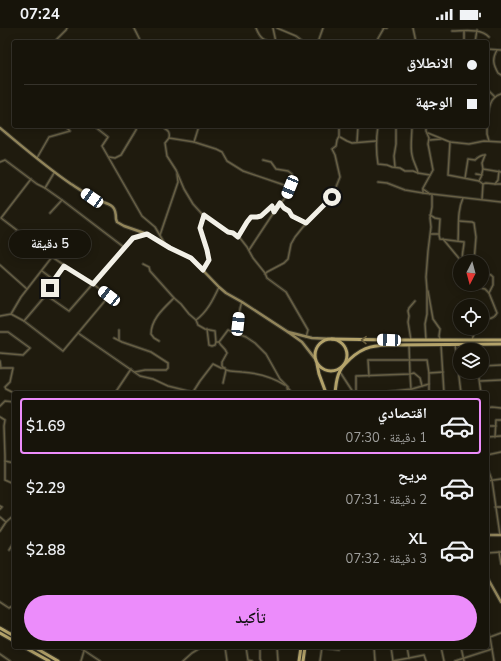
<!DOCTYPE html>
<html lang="ar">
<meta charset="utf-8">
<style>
body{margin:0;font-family:"Nunito Sans","Noto Naskh Arabic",sans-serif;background:#242118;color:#f1f3f6;direction:rtl;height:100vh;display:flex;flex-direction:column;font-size:15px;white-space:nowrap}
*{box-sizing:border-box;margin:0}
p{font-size:13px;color:#9e9e9c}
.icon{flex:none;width:22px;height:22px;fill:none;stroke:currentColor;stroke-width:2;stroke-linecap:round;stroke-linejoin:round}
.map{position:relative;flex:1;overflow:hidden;direction:ltr}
.panel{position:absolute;left:12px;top:363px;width:477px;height:258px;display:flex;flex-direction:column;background:#17140a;border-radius:4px;box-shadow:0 2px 10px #0003,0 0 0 1px #36332b;direction:rtl}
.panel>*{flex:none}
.guide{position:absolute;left:12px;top:12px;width:477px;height:88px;border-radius:4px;box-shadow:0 2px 10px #0003,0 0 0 1px #36332b;direction:rtl;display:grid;align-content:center;height:88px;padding:0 12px;background:#17140a}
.needle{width:26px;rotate:186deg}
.controls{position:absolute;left:453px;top:227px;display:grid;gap:8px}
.controls a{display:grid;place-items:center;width:36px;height:36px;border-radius:50%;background:#17140a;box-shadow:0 2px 10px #0003,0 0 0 1px #36332b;font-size:20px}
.end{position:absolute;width:18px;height:18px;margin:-9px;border:5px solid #f2f0e7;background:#111;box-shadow:0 0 0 2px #111}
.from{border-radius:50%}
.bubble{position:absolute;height:28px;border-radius:14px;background:#17140a;box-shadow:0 2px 10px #0003,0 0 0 1px #36332b;font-size:13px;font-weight:600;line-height:28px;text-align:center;direction:rtl}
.car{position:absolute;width:12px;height:24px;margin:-12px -6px;border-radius:5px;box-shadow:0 0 3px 1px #0007;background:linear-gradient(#fff 24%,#345 0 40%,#fff 0 76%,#345 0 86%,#fff 0)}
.guide b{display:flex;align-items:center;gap:14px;height:38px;font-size:15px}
.guide b+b{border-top:1px solid #36332b}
.guide i{width:10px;height:10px;background:#f1f3f6}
ul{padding:7px 0 0;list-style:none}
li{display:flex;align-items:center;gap:12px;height:56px;margin:0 8px 6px;padding:0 4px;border:2px solid transparent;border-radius:4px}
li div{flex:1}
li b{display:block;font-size:15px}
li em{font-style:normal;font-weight:600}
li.active{border-color:#ec8cfb}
li>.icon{width:36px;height:36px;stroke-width:1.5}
.button{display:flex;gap:8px;margin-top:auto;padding:8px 12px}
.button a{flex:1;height:46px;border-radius:24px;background:#ec8cfb;color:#111;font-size:16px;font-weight:600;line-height:46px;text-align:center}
.status{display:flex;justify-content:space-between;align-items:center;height:28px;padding:0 20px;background:#17140a;direction:ltr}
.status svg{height:11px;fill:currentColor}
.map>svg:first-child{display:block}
</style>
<div class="status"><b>07:24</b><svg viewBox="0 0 49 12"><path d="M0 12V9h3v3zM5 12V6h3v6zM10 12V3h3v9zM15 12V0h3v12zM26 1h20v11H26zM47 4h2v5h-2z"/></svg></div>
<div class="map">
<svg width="501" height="633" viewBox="0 0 501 633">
<rect width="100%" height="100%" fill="#1f1b0e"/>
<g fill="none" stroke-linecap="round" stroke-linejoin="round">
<g stroke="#383528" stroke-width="3.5">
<g id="street">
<path d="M134,0L140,12V14"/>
<path d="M256,0C260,10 263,13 275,14"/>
<path d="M273,0L276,14"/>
<path d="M277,0L296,8L304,14"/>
<path d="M383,0H387"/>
<path d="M413,0L416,14"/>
<path d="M452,3C464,3 481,0 489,9"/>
<path d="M54,14L66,2L67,0"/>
<path d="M252,14L263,12"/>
<path d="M318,14L323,0"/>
<path d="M376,14L384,0"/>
<path d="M464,14V3"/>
<path d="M475,14L477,2"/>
<path d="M487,21L501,22"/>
<path d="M497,22C492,31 493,36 498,45L501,47"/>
<path d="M487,61L495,69"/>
<path d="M94,98L108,109L102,118L142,188L155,199L165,216"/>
<path d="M164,98V100C169,103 170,105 169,110"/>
<path d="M378,98C376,111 376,124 378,136L387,137L392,139L400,140L405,143H413L418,145L430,147"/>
<path d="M412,98C412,107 410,119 412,127C413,134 417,139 418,145"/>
<path d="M487,98C489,86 487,70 501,66"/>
<path d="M487,98V106L489,113"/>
<path d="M428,105L450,114L469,116L484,113L501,114"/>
<path d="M340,109L347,113L352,115L376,113"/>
<path d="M430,112L441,111"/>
<path d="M194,114L199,98"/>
<path d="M357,114L358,98"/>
<path d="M450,114L448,147L479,153L483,156L482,171"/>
<path d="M109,129L115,130L121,127L136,102L137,99L142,98"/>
<path d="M37,130L49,109L70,103L65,98"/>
<path d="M0,134L5,132L37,156L45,160L54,145"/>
<path d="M395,139L394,128L396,116V98"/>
<path d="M483,141L501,144"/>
<path d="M476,146L482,147"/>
<path d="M465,150L468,131L475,132C478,129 481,127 485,127"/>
<path d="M31,151L1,190L52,229"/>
<path d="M479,153L481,149L483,141L482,135L485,127"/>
<path d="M378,154L387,155L405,162L423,165L501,174"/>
<path d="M483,156L486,155L495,156L498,152L499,143"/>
<path d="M495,156H501"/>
<path d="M290,159L243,143L227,133L222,124L216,121L194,114L169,110L165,115L167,128L176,142L184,161L193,176L202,186L228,204L233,205L240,210L247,219L253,230L265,245L267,250L286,264L308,302L306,309"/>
<path d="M45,160L62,172L125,220L133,210L145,206"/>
<path d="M423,161L430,166"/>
<path d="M423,165V160L433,142L429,121L428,116L429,110L426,103V98"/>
<path d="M280,175L284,180L289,183L292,188L306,195"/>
<path d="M50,185L62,172"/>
<path d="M430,187L435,190L440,191L439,207L440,211L464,214C464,221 461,226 463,234"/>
<path d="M459,193L472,194L474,195L476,209L474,234"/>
<path d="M431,206H439"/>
<path d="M160,207L178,154L177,146"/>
<path d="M238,209L247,194L251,189H257L261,188L272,178L274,184"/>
<path d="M443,211L462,234"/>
<path d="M458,213C459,198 457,183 463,170"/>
<path d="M249,222L278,178L286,169L291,156L292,146L288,143L276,141L271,134L263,132"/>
<path d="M143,236L149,239L150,243L174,270L181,276L189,286L196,292C207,284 213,272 219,259"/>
<path d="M0,237L27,261"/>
<path d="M203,241L209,232L207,222L200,200L204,187"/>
<path d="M42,243L54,252L64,238"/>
<path d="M482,244L491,247L493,249V257L489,265L497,285C494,291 489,291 482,291"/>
<path d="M265,246L267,244L284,235L288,231L291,216L295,209L303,199L332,169L340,149L335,127L332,121L336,118L337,112L339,108V101L340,98"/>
<path d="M475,256L476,259L485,261L489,265"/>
<path d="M428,263L433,291L440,301L439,308L440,311"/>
<path d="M46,267L69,283L124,220"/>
<path d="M0,288L11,286L24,293L63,323L109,268L93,256L52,229L21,269L11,286"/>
<path d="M196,292L198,297L205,301L215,303L216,314H219L228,302L246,309L255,315L266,326L280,351L288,359"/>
<path d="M24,293L46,267L54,252"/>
<path d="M207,301L209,317L212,318L215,317L216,314"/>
<path d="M0,304H8L30,320L23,327L0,325"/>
<path d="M78,305L140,348L153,351L168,358L196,365"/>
<path d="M235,305C239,294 238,284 242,274"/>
<path d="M114,310L122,314L151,324L168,335V340L166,342H145L135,344"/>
<path d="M119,312V302"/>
<path d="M411,312L408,294L409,288L408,283L409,280L415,273"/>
<path d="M426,312L425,296L427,286V262L426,249L428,223L431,199L430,190L432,179V167"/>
<path d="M472,312L474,306V300"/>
<path d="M159,313L154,310L151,306C151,291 164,280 174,270"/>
<path d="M219,314C221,319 225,319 227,325L222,334V338L226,342L223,355"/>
<path d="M455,316L461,365"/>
<path d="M475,316L476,322"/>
<path d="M441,317L444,365"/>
<path d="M0,333L1,340"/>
<path d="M482,338L501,337"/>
<path d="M0,340H13L10,354L5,359L6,361L14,365"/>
<path d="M226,342C232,344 236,343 242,344C258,345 272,349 285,357"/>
<path d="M340,344L353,364L355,365"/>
<path d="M478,344L481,365"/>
<path d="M369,348L368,332H427L429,345L443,344"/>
<path d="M480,353L501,352"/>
<path d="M429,356V365"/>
<path d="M287,359L288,365"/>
<path d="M288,360L292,365"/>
<path d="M411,361L410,346L414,345L420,350L422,358"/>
<path d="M193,364L200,353L213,336L221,340H225"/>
<path d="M115,365L131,341"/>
<path d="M356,365V348L410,346L409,317"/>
<path d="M375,365L412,361L429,356V345"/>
<path d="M0,378L5,373L14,374"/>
<path d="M487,380L492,379L501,380"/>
<path d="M0,389L5,392L4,398L5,428V452L14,456"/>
<path d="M487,398H496"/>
<path d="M487,409L501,408"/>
<path d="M495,409L496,392H501"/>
<path d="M487,427L501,424"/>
<path d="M5,433L14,435"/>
<path d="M487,439L492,452L500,507"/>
<path d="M487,453L501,451"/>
<path d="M0,478L2,479L0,481"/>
<path d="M495,479H501"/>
<path d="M0,489L6,494"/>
<path d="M0,503L6,494L14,487"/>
<path d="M9,522L14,514"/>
<path d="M499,524L501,536"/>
<path d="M487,525L501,524"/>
<path d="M0,574L9,580L14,577"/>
<path d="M487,601L490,609L494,633"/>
<path d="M487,610L490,609L501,605"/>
<path d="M79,619L100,633"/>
<path d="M225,619L227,633"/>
<path d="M246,619L248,632L252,633"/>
<path d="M260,619V631L261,633"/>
<path d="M277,619L278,633"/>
<path d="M293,619L300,620"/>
<path d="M374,619L375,633"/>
<path d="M391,619L393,633"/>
<path d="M441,619L444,633"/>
<path d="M461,619L464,633"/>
<path d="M246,620L258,619"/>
<path d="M322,620L339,622V619"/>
<path d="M0,626L10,633"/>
<path d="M409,630L424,627L426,633"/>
<path d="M81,633L84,623"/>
<path d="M183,633L192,625L202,619"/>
<path d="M320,633L322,619"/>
<path d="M393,633L409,630L407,619"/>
<path d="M455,633L492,621"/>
</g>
</g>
<g stroke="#383528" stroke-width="4.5">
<g id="secondary">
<path d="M0,100C23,119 46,139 71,156C81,162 89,169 100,173C112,177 116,178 116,191L117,194L124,198L147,206L170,220L191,230L219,259L226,265L242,274L288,304"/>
<path d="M316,332L302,314L288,304L312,310L332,311"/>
<path d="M487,507H501"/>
<path d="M487,549L501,574"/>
</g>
</g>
<g stroke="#383528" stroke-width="5">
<g id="primary">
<path d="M332,311L389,312H501"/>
<circle cx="331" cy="327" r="16"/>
<path d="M317,336L319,346L326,365"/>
<path d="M335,365C336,358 336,350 340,343C342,338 346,335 350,331C364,318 375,317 394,317L501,316"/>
<path d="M0,600L14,608"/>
<path d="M0,605L14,613"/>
<path d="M24,619L49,633"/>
<path d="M34,619L58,633"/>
<path d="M299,633L301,619"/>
<path d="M303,633L305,619"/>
</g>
</g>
<use href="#street" stroke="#675f44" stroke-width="1.5"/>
<use href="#secondary" stroke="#92855a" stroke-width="2.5"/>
<use href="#primary" stroke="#b4a36a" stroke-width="3"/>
</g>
<defs><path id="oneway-chevron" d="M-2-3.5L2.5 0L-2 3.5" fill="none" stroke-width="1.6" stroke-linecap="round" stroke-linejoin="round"/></defs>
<use stroke="#675c3c" href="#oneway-chevron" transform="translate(364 312) rotate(-179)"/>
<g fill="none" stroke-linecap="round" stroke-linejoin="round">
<path stroke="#f2f0e7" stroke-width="5" d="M50,260L54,252L64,238L93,256L133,210L147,206L170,220L191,230L203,242L209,232L207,222L200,200L204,187L228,204L233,205L238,209L247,194L251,189H257L261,188L272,178L274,184L280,175L284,180L289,183L292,188L306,195L332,169"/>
</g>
</svg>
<div class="controls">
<a><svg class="needle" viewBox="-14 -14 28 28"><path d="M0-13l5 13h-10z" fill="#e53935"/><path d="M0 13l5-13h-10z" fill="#9e9e9c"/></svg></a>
<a><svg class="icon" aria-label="locate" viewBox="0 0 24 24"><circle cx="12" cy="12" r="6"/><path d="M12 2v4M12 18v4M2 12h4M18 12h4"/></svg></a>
<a><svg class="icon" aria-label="layers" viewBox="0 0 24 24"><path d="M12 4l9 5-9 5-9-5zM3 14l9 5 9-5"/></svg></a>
</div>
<i class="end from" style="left:332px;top:169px"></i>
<i class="end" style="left:50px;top:260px"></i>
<div class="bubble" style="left:9px;top:202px;width:82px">5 دقيقة</div>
<i class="car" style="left:290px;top:159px;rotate:202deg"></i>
<i class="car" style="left:92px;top:170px;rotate:304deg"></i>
<i class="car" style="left:109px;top:268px;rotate:308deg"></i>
<i class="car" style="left:238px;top:296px;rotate:6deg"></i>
<i class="car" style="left:389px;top:312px;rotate:272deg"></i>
<div class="guide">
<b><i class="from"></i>الانطلاق</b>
<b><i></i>الوجهة</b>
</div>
<section class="panel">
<ul>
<li class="active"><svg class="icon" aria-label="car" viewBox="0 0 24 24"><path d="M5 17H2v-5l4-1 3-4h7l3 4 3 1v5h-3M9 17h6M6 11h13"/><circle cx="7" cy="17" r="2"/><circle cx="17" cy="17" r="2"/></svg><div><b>اقتصادي</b><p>1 دقيقة · 07:30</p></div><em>$1.69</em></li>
<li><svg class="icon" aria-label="car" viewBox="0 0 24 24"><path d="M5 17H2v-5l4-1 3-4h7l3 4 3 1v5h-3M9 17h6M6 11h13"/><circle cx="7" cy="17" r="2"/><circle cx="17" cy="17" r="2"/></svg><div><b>مريح</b><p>2 دقيقة · 07:31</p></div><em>$2.29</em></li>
<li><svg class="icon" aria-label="car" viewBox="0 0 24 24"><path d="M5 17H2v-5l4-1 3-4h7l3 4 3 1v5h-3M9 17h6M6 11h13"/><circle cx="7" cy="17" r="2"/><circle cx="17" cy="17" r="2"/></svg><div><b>XL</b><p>3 دقيقة · 07:32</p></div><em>$2.88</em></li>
</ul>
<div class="button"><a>تأكيد</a></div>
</section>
</div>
